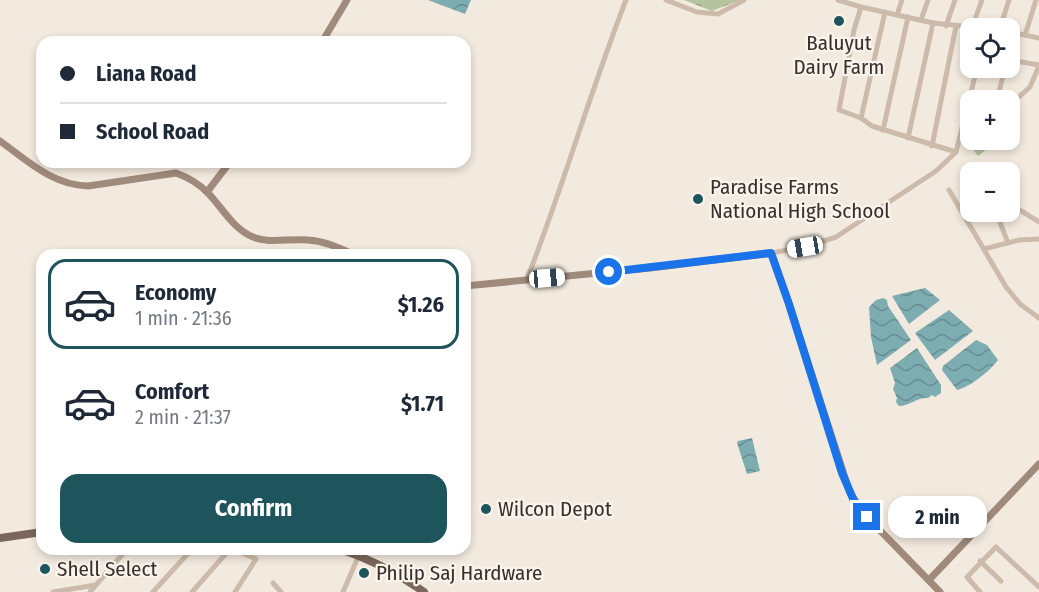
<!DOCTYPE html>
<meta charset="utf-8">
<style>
body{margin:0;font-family:"Fira Sans Condensed",sans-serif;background:#f6f6f7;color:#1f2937;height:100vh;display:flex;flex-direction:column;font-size:22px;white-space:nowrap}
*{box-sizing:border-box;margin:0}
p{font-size:20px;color:#747a83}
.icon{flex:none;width:33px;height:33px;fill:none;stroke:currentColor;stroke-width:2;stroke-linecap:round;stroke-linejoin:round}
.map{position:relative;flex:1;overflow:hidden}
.panel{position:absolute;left:36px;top:249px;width:435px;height:306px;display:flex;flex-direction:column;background:#fff;border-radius:18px;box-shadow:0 3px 9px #0003}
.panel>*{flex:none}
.guide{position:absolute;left:36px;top:36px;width:435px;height:132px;border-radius:18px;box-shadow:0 3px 9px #0003;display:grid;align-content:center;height:132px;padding:0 24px;background:#fff}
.controls{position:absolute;left:960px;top:18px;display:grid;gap:12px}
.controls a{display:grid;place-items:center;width:60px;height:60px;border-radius:12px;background:#fff;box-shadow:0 3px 9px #0003;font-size:30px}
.end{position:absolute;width:27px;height:27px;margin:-14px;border:8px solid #1a73e8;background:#fff;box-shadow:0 0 0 3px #fff}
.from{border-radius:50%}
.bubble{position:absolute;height:42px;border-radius:18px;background:#fff;box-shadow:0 3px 9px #0003;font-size:20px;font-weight:700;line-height:42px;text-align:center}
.car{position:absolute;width:18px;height:36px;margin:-18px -9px;border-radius:8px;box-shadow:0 0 4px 2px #0007;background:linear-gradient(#fff 24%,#345 0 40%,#fff 0 76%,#345 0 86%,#fff 0)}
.guide b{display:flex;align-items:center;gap:21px;height:57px;font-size:22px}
.guide b+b{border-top:2px solid #e0e1e3}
.guide i{width:15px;height:15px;background:#1f2937}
ul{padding:10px 0 0;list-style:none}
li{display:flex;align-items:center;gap:18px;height:90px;margin:0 12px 9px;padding:0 12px;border:3px solid transparent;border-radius:18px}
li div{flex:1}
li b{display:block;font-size:22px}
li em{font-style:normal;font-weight:700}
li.on{border-color:#1e555c}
li>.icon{width:54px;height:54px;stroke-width:1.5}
.primary-button{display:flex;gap:12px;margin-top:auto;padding:12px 24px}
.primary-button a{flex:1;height:69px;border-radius:18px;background:#1e555c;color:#fff;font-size:24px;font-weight:700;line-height:69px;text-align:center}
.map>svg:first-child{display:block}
</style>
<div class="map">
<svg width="1039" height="592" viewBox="0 0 1039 592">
<defs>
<pattern id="park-crowns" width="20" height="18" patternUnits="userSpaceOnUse" patternTransform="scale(1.5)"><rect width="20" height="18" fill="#b5c39e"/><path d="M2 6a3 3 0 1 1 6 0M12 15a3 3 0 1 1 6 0" fill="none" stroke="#949f81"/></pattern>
<pattern id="water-waves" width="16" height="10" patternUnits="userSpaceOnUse" patternTransform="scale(1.5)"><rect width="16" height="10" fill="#7dadb1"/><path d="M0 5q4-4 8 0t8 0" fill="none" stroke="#678d90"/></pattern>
</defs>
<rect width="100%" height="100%" fill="#f3eadf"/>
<path fill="url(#park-crowns)" d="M684,0H740L712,11Z"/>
<path fill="#b5c39e" d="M970,133V140H998L978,156L964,138Z"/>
<g fill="url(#water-waves)">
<path d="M428,0H471L465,14Z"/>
<path d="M925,288L940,300L909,324L892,296Z"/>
<path d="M883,298L887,300L888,306L911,340L877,365L871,337L869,307L876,300Z"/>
<path d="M949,310L973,331L935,360L915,333Z"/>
<path d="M976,340L987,345L998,360C990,371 970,387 957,390L942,370L943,366Z"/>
<path d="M917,348L941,385V393L935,397L932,395L928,398C917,397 910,406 899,406L896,402L897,398L893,389L895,383L890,368Z"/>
<path d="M752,438L760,471L747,474L737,443L738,441Z"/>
</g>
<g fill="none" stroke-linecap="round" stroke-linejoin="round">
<g stroke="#cba" stroke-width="5">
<path d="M666,0L697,12L718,14L744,0"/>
<path d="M838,0L861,7L933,23L982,28"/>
<path d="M861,7L854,30L839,110L861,118L872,126L956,152"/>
<path d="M897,15L902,0"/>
<path d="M921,20L928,0"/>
<path d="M946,26L955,0"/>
<path d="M972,27L982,0"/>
<path d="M1000,28L1009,0"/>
<path d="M1010,32L1039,38"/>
<path d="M1025,35L1036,0"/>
<path d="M1010,60L1039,65"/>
<path d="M997,100L1005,68"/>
<path d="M1010,105L1030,87L1039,66"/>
<path d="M861,118L885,12"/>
<path d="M883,130L908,17"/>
<path d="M908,138L933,23"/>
<path d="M932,146L956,26"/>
<path d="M956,152L977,68"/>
<path d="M949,190L1006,287L1020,304L1039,318"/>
<path d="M1010,204L1039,222"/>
<path d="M996,212L1008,243"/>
<path d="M984,249L1019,240L1039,239"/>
<path d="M771,253L805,247L836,237L936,171L956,152"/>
<path d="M527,279C563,187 590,92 626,0"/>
<path d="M233,549L256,559L235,592"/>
<path d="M980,561L1001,581"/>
<path d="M273,583L281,592"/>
<path d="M53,592L96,585"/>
<path d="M90,592L127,549"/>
<path d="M153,592L192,549"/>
<path d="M192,592L230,549"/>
<path d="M343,592L359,555"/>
<path d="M980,592L967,577L996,547L1039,587"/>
</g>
<g stroke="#a08a7b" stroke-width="7">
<path d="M322,42L347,0"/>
<path d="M0,141C28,161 52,185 88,186L176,173C187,177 198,183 207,192C222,207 232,228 253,237C269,244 290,238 308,240C325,241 339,248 355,255"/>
<path d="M207,192L230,162"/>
<path d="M465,286L650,268L771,253L789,304L850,493L867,517L940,592"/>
<path d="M929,580L1039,464"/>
</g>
<g stroke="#7b675b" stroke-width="8">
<path d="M0,538L42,532"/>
<path d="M340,549C370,559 399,574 424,592"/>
</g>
</g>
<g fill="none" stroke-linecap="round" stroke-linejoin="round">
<path stroke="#1a73e8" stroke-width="8" d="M609,272L771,253L789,304L842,473L854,501L867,517"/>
</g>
<g fill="#1e555c" stroke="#faf4ec" stroke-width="2">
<circle cx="839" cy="21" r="6"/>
<circle cx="698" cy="199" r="6"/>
<circle cx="486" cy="509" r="6"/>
<circle cx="45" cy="569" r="6"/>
<circle cx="364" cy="573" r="6"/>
</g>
<g text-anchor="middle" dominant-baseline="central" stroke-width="4.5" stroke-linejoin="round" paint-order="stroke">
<g font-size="21" fill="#392f2a" stroke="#faf4ec" text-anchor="start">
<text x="839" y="43" text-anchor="middle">Baluyut<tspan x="839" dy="24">Dairy Farm</tspan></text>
<text x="710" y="187">Paradise Farms<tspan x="710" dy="24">National High School</tspan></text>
<text x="498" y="509">Wilcon Depot</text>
<text x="57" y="569">Shell Select</text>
<text x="376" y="573">Philip Saj Hardware</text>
</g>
</g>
</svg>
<div class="controls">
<a><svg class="icon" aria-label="locate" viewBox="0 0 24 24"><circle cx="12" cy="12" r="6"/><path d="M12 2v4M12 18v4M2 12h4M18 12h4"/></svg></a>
<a>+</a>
<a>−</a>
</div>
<i class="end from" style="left:609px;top:272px"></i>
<i class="end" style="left:867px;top:517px"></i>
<div class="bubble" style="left:888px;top:496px;width:99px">2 min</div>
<i class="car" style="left:805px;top:247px;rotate:260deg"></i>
<i class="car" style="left:547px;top:278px;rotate:85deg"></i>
<div class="guide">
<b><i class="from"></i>Liana Road</b>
<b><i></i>School Road</b>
</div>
<section class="panel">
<ul>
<li class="on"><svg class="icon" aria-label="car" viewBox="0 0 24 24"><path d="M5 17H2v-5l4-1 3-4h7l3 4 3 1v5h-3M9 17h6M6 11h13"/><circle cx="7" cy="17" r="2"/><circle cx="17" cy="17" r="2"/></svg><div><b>Economy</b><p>1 min · 21:36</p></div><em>$1.26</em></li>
<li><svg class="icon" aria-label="car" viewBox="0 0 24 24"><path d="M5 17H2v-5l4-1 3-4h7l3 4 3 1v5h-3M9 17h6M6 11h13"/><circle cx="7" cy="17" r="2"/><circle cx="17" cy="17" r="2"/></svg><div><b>Comfort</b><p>2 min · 21:37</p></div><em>$1.71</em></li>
</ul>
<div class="primary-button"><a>Confirm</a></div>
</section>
</div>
